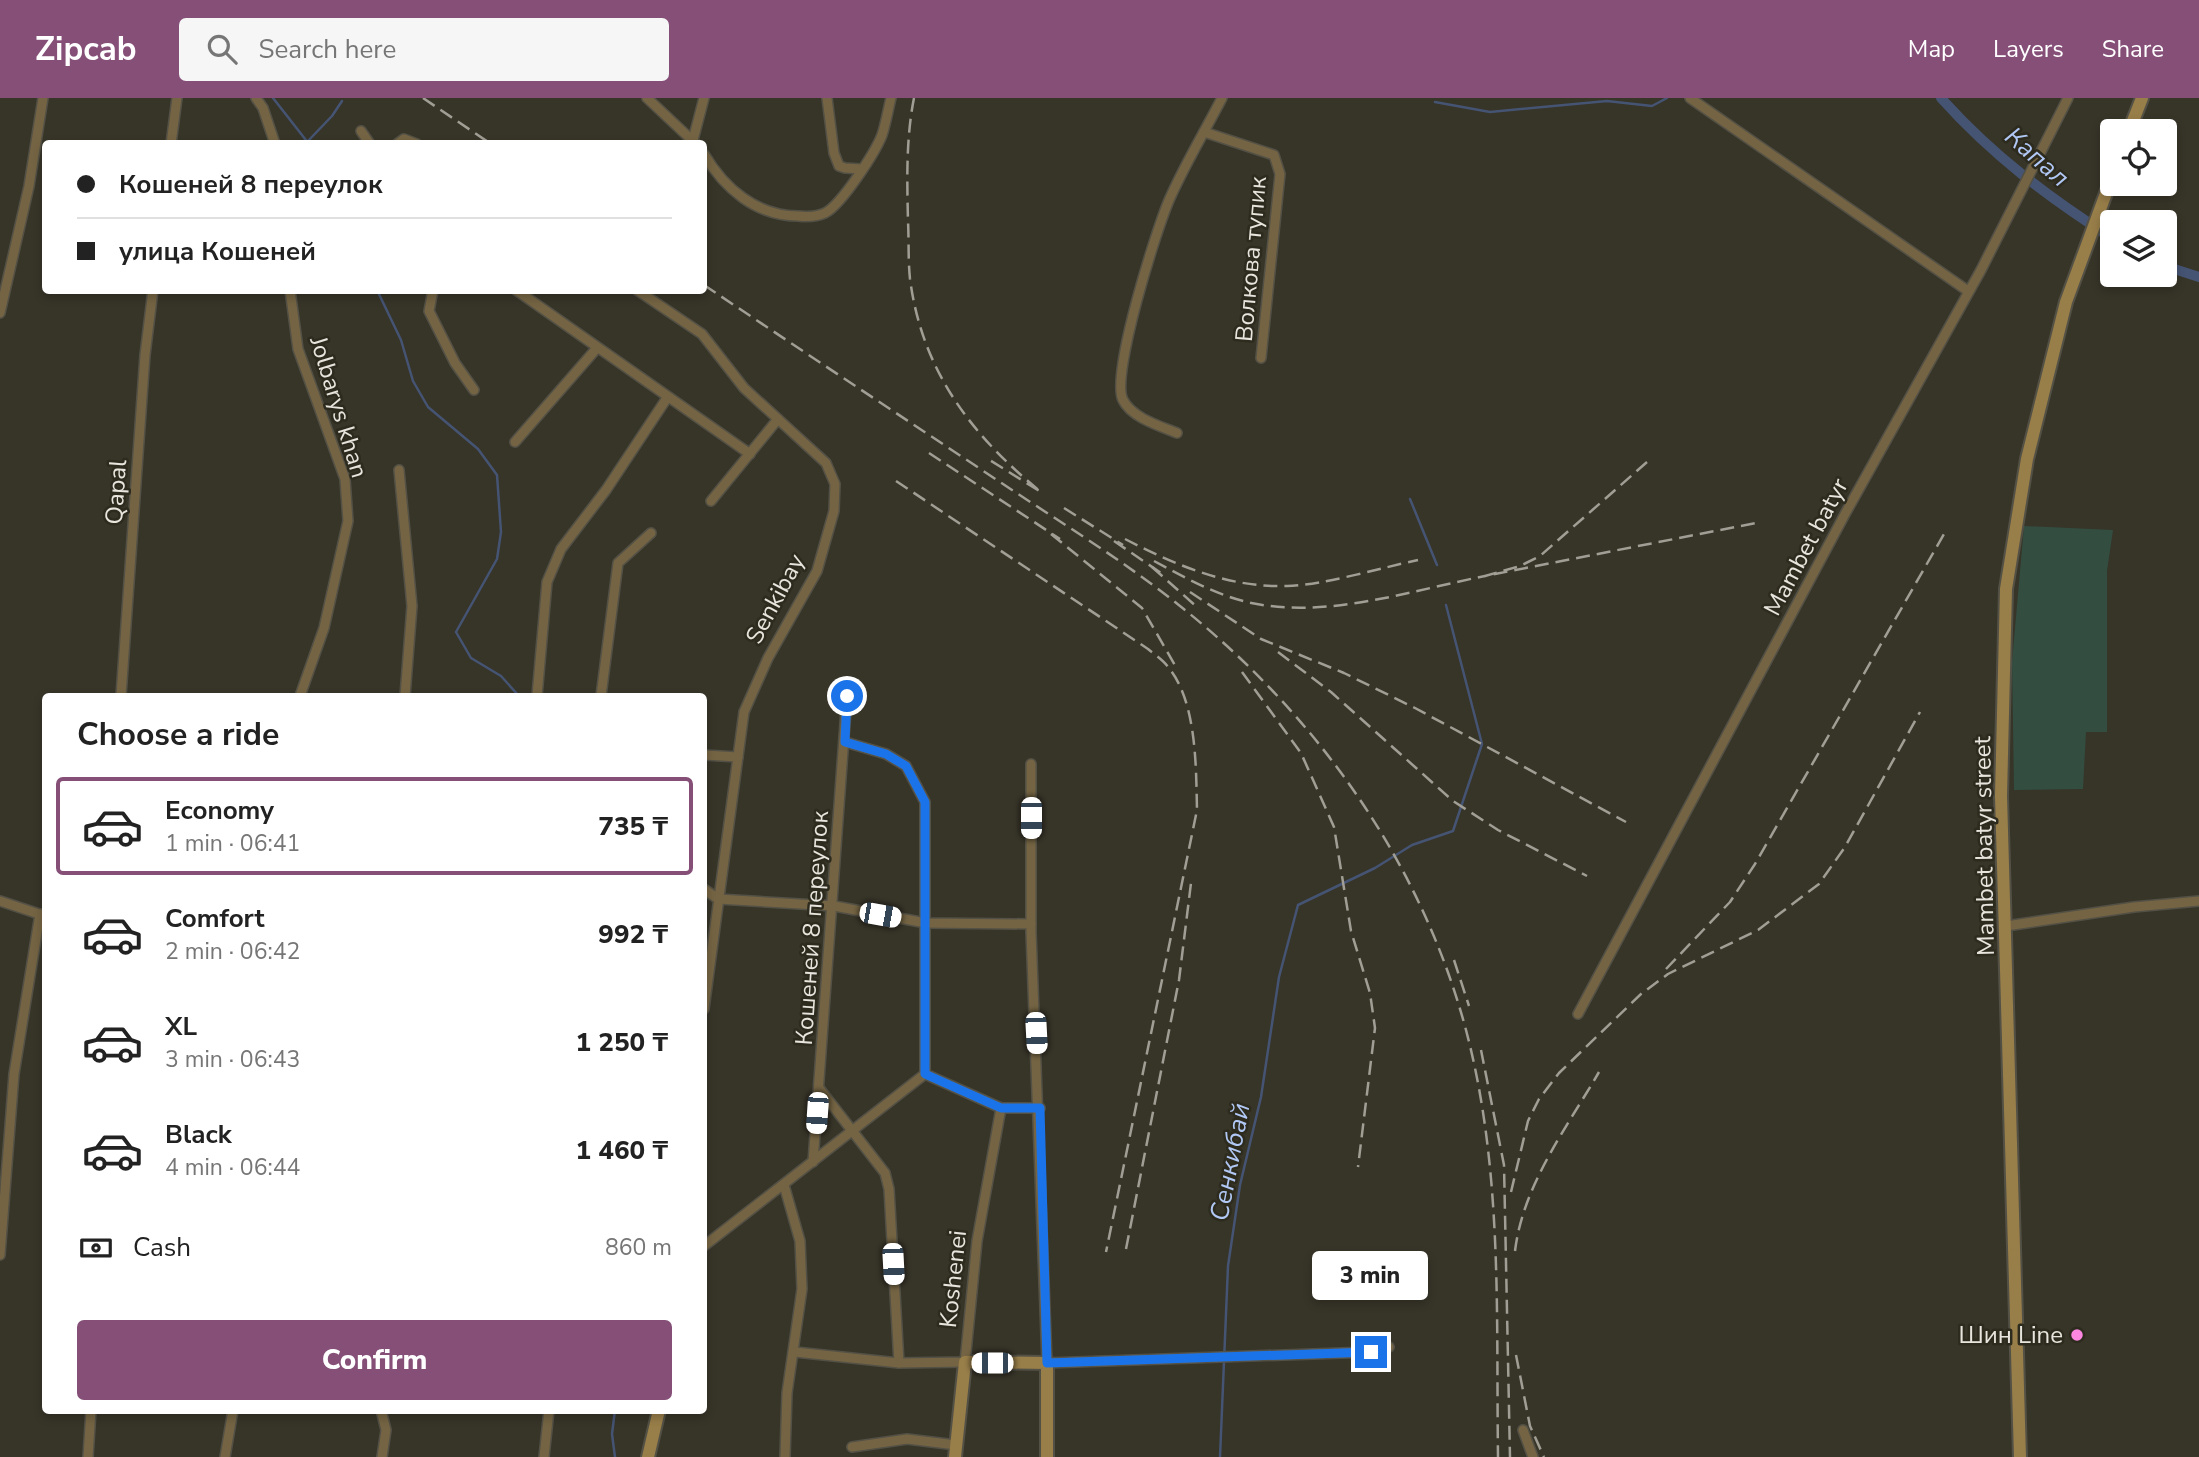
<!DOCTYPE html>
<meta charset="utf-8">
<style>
body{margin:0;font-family:"Nunito Sans",sans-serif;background:#f6f6f6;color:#222;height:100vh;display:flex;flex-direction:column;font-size:26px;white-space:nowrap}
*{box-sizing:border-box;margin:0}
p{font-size:23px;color:#767676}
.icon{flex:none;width:38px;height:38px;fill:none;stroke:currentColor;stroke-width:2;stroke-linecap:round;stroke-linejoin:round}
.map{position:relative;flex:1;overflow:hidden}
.details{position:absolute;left:42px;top:595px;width:665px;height:721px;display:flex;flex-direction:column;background:#fff;border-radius:7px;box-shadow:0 4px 10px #0003}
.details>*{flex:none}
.guide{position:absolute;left:42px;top:42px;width:665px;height:154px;border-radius:7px;box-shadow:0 4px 10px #0003;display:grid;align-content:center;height:154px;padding:0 35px;background:#fff}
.buttons{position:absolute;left:2100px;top:21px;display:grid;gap:14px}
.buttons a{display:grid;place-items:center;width:77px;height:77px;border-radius:7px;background:#fff;box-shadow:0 4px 10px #0003;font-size:35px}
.end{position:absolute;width:32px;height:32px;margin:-16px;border:9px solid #1a73e8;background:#fff;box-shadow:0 0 0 4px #fff}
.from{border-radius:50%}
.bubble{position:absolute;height:49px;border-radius:7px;background:#fff;box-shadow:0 4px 10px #0003;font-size:23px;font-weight:800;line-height:49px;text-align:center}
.car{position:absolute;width:21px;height:42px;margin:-21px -10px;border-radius:9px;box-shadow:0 0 5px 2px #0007;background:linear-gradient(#fff 24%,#345 0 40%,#fff 0 76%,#345 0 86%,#fff 0)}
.guide b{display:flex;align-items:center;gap:24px;height:66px;font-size:26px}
.guide b+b{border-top:2px solid #e0e0e0}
.guide i{width:18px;height:18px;background:#222}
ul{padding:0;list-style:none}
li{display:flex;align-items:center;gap:21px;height:98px;margin:0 14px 10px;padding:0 21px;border:4px solid transparent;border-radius:7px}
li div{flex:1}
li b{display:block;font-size:26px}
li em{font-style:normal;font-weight:800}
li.on{border-color:#854f78}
li>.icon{width:63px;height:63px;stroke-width:1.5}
h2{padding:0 35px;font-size:32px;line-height:84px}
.pay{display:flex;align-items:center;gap:18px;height:77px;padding:0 35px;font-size:26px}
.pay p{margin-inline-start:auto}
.cta{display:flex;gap:14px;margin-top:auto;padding:14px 35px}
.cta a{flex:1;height:80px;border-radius:7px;background:#854f78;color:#fff;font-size:28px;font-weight:800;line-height:80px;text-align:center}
header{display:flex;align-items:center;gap:42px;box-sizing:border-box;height:98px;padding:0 35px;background:#854f78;color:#fff}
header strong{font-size:33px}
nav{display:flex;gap:38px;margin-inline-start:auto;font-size:24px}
.search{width:490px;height:63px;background:#f6f6f6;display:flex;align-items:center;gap:18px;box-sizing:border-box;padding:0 24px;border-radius:7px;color:#767676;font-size:26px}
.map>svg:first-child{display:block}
</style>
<header>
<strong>Zipcab</strong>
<div class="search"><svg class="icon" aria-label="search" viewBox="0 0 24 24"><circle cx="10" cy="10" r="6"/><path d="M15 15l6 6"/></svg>Search here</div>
<nav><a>Map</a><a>Layers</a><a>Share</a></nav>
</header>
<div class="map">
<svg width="2199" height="1359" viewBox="0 0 2199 1359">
<rect width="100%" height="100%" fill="#373428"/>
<path fill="#334d41" d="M2024,428L2113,432L2107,473V634H2086L2083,691L2014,692L2012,564Z"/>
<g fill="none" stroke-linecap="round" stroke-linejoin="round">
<g stroke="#455473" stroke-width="2.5">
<path d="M273,0L309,46"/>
<path d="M1435,4L1490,14L1607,3L1652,8L1667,0"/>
<path d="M308,43L332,18L342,3"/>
<path d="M377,192L401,242L413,283L428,309L478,351L497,377L501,434L497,461L456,534L471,560L501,578L519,598"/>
<path d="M1410,401L1437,467"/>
<path d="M615,1359L612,1336L615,1312"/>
<path d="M1220,1359L1228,1168L1240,1087L1261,999L1279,879L1298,807L1375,770L1412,747L1453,733L1482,646L1446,507"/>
</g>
<g stroke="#455473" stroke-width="10">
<path d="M1941,0C1992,57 2048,99 2112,140"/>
<path d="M2165,168L2199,179"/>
</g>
<g stroke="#535045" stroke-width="12">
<g id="street">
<path d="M256,0L263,10L275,46"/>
<path d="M647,0L696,46"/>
<path d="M827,0L834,55L839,68L845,70L861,71"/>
<path d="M1690,0L1968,193"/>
<path d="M361,33L370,46"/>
<path d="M1204,34L1274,57L1280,76L1261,260"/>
<path d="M693,42L704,0"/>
<path d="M171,46L177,0"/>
<path d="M397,46L404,41L417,46"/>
<path d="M704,56C724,90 756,118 798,118C807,119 816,119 825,115C841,107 875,55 882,37C886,25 888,12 891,0"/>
<path d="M290,192L298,251L345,381L348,423L324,530L300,598"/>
<path d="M433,192L429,213L455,265L474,292"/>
<path d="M516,192L750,356"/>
<path d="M637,192L702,236L744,290L826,365L835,386L834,413L817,473L768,560L744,614L704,911"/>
<path d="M0,215L29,88L43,0"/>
<path d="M1177,335C1160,328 1132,320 1123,302C1110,278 1157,129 1170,100C1185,66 1205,33 1222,0"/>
<path d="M515,344L597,250"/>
<path d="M399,372L412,508L405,598"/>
<path d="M711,403L778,321"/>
<path d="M121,598L145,257L153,192"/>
<path d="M537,598L547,484L561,451L606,392L667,300"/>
<path d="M601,598L618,465L651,435"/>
<path d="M845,644L886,656L906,668L925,704V976L1001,1010H1040"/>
<path d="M704,657L738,659"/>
<path d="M1031,666V834L1047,1265L1371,1254L1389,1249"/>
<path d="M704,791L718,801L834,808L926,825L1031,826"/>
<path d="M0,803L45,818"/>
<path d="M2006,828L2134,809L2199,803"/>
<path d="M1578,916L1845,416L1981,172L2068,0"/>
<path d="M819,990L885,1075L889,1091L899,1265"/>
<path d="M813,1064L847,598"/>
<path d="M784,1087L800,1143L802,1191L787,1295L785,1359"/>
<path d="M704,1148L925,976"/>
<path d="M0,1157L14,976L40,816"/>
<path d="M795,1254L899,1265L965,1264L977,1143L1001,1010"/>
<path d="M381,1312L386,1332L382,1359"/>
<path d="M1523,1332L1533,1359"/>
<path d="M852,1349L907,1341L956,1347"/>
<path d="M88,1359L91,1312"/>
<path d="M225,1359L233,1312"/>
<path d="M544,1359L549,1312"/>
</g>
</g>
<g stroke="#535045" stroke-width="16">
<g id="secondary">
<path d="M2129,33L2142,0"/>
<path d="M648,1359L659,1312"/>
<path d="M955,1359L965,1264L1047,1265V1359"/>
<path d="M2020,1359L2001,698L2006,491L2027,361L2066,204L2112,79"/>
</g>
</g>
<use href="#street" stroke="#746443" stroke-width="9"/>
<use href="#secondary" stroke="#987e49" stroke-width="12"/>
<g stroke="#a19e95" stroke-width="2.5" stroke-dasharray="14 7" stroke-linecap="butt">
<path d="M423,0L491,46"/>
<path d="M914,0C906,40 907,82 908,123C909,142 908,162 910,181C922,273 972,338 1041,394L988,361"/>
<path d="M704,187C801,252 899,317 997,382C1058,423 1123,462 1180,508C1316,616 1421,764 1466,932C1503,1072 1496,1216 1498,1359"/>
<path d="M929,355L1060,441"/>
<path d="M1647,364L1540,458L1520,468L1485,478L1756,425"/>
<path d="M896,383L1148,551C1155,557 1163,562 1168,569C1197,603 1196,670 1197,712L1106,1154"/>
<path d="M1064,410L1123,447"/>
<path d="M1051,436L1142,510L1176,569"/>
<path d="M1125,441C1175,467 1229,490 1287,488C1324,487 1380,470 1418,462"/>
<path d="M1114,443L1161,475"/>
<path d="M1154,463C1184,479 1214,496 1247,504C1324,522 1409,493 1485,478"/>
<path d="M1152,469L1197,509"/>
<path d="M1190,494L1261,541L1344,575L1415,610L1626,724"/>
<path d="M1278,554L1331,594L1453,703L1498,732L1587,778"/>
<path d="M1242,574L1301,655L1334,729L1351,833L1370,895L1375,930L1358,1069"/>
<path d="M1454,862L1469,908"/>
<path d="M1666,871L1730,804L1755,766L1944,436"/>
<path d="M1481,952L1504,1067L1510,1359"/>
<path d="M1511,1094L1528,1023L1539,1001L1559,975L1641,896L1668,876L1758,832L1819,786L1845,749L1920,614"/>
<path d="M1126,1151L1179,882L1191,785"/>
<path d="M1515,1153C1523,1087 1566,1031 1599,974"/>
<path d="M1516,1257L1530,1328L1544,1359"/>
</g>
</g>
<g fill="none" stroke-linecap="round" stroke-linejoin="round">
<path stroke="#1a73e8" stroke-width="9" d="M847,598L845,644L886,656L906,668L925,704V976L1001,1010H1040L1047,1265L1371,1254"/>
</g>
<circle fill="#fd86e1" stroke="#2d2a1e" stroke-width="2.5" cx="2077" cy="1237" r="7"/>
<g text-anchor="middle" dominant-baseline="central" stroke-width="5" stroke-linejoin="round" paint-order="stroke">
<g font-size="24" fill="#e7e5dd" stroke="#2d2a1e">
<text transform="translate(1251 161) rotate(-85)">Волкова тупик</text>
<text transform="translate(339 309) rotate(73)">Jolbarys khan</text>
<text transform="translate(116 394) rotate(-86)">Qapal</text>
<text transform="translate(1806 449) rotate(-62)">Mambet batyr</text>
<text transform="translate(775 501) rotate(-62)">Senkibay</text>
<text transform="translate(1984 748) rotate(-91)">Mambet batyr street</text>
<text transform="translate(812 830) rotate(-86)">Кошеней 8 переулок</text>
<text transform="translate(953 1181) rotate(-84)">Koshenei</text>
</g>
<g font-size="24" fill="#e7e5dd" stroke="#2d2a1e" text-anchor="end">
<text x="2063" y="1237">Шин Line</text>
</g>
<g font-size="26" font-style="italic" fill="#b1c8f5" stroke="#2d2a1e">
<text transform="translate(2037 59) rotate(41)">Капал</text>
<text transform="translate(1230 1064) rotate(-79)">Сенкибай</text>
</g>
</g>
</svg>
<div class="buttons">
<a><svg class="icon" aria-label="locate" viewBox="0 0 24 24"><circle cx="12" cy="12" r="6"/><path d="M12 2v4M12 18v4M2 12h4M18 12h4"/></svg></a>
<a><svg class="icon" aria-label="layers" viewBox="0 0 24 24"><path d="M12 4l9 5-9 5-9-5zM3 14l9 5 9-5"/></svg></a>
</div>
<i class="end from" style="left:847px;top:598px"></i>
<i class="end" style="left:1371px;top:1254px"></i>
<div class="bubble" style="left:1312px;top:1153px;width:116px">3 min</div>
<i class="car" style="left:1031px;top:720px;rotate:180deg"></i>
<i class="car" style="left:880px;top:817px;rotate:100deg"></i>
<i class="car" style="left:1036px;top:935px;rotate:177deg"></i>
<i class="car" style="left:817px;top:1015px;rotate:184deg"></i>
<i class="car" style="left:893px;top:1166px;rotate:177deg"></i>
<i class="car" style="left:992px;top:1265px;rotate:270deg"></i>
<div class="guide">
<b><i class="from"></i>Кошеней 8 переулок</b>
<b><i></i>улица Кошеней</b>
</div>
<section class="details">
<h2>Choose a ride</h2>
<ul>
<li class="on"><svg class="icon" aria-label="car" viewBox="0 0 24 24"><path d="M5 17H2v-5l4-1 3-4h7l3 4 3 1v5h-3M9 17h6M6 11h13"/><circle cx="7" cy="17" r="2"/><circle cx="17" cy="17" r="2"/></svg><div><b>Economy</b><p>1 min · 06:41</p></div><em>735 ₸</em></li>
<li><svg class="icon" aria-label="car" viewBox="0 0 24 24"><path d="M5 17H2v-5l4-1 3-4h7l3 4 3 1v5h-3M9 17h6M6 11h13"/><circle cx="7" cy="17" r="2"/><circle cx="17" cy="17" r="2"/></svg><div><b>Comfort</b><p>2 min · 06:42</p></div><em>992 ₸</em></li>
<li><svg class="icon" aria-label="car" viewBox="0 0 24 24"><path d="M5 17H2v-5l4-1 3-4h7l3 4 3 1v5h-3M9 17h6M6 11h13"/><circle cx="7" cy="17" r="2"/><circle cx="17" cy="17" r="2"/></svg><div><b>XL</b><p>3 min · 06:43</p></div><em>1 250 ₸</em></li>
<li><svg class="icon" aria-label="car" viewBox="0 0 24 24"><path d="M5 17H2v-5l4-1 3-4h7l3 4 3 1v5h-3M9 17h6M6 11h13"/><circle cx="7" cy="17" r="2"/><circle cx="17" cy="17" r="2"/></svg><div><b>Black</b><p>4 min · 06:44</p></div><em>1 460 ₸</em></li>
</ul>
<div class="pay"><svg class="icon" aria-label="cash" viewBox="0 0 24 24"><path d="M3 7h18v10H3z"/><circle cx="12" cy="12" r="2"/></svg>Cash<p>860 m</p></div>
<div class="cta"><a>Confirm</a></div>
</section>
</div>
